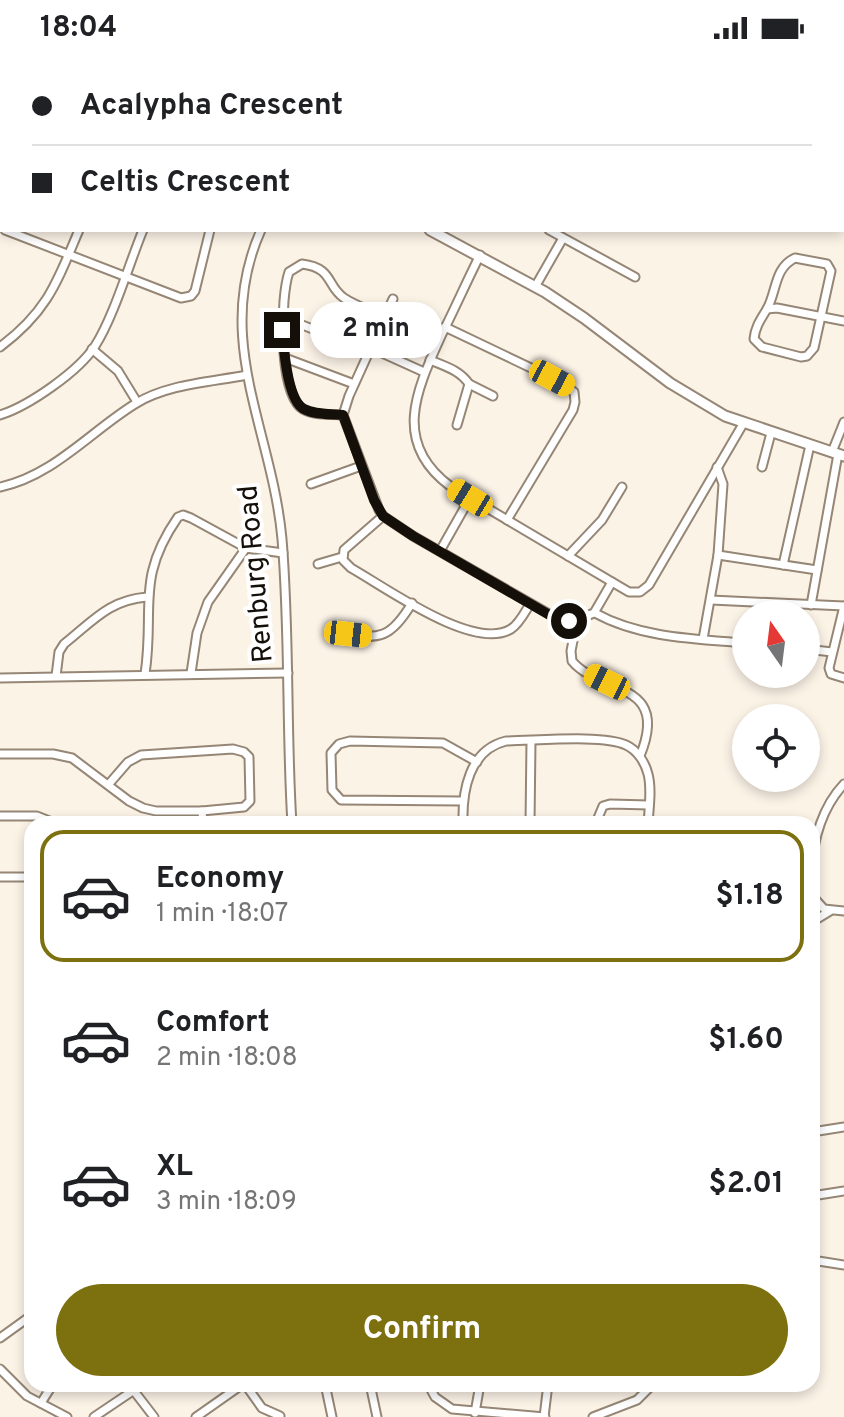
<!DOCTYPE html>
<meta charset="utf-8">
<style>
body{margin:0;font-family:Overpass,sans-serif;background:#f2f2f2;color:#202124;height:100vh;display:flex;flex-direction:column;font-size:30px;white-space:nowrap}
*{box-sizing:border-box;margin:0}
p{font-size:26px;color:#757577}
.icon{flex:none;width:44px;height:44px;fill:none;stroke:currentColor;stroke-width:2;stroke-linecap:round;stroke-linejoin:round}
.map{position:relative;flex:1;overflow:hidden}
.drawer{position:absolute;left:24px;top:760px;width:796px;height:576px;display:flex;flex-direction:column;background:#fff;border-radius:24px;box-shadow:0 4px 12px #0003}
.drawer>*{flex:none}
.guide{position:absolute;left:0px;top:0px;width:844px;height:176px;box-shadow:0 4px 12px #0003;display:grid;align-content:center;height:176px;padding:0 32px;background:#fff}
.needle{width:52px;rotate:346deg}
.tools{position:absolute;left:732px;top:544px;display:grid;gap:16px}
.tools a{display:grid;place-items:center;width:88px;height:88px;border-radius:50%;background:#fff;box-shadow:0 4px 12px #0003;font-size:40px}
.end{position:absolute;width:36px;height:36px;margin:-18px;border:10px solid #150f09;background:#fff;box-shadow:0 0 0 4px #fff}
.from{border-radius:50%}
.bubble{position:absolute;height:56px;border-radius:28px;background:#fff;box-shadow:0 4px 12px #0003;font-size:26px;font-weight:700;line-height:56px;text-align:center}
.car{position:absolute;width:24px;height:48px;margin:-24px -12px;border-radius:10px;box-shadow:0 0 6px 2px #0007;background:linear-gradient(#f5c518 24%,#345 0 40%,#f5c518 0 76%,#345 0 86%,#f5c518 0)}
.guide b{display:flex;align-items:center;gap:28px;height:76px;font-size:30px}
.guide b+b{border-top:2px solid #e0e0e0}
.guide i{width:20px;height:20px;background:#202124}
ul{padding:14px 0 0;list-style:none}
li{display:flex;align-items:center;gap:24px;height:132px;margin:0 16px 12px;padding:0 16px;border:4px solid transparent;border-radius:24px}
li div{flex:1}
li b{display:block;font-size:30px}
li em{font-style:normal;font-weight:700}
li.selected{border-color:#7d700f}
li>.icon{width:72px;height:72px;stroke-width:1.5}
.button{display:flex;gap:16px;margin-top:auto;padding:16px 32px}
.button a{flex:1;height:92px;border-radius:48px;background:#7d700f;color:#fff;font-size:32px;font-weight:700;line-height:92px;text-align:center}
.status{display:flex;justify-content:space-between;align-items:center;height:56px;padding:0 40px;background:#fff;direction:ltr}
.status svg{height:22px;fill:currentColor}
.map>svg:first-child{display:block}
</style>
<div class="status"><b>18:04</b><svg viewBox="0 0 49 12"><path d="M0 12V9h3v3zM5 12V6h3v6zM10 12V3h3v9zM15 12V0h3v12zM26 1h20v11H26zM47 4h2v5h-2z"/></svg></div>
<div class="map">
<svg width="844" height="1361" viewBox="0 0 844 1361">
<rect width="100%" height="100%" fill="#fcf3e7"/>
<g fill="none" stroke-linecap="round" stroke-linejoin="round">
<g stroke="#6b8993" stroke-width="2">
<path d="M653,0L655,2"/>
<path d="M842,108L844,109"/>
</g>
<g stroke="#958675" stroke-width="11">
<g id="minor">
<path d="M5,174L181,242L191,240L195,235L210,174"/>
<path d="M261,174C212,284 272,373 282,483C290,578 286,673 292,768"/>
<path d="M549,174L635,221"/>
<path d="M480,199C467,225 455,252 442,278C417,333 391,386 450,430L612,526L629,536H640L649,529L743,368"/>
<path d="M795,202L827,208L831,215L814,292L807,300L801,301L762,291L754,283C755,271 761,263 767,253C777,235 774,212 795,202Z"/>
<path d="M535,231L563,182"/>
<path d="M393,243L349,340L343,359L379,454L383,460L413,480L563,566L573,565L594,557L612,526"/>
<path d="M767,253L777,252L844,265"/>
<path d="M282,261L315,274"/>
<path d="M445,271L552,322L574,336L575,346L573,354L507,464"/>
<path d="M0,291C48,255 57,226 79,174"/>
<path d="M371,292L424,316"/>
<path d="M92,293L118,315L137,346"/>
<path d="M285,302L354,328"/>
<path d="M430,304C444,310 460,314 469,328L457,369"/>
<path d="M469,328L493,340"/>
<path d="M0,359C29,350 79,315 95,290C114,260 129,208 143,174"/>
<path d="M343,359C331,358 310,360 300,351C279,331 280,242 289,216L302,208C334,212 326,230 344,242C356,250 372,255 385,261"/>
<path d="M832,396L844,366"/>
<path d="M762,411L771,377"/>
<path d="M311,428L361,410"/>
<path d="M0,431C53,420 91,375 135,348C167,328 211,326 247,319"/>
<path d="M383,460L344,494L343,504L351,512C385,531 474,596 511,573C519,568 525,556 530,548"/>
<path d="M440,495L470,442"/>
<path d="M718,499L817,514"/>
<path d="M568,500L602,464L622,431"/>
<path d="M318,508L342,501"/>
<path d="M783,509L810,389"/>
<path d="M711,544L844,550"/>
<path d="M811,549L838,398"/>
<path d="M844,550L829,612L831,618L844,622"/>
<path d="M595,557C640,582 696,583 746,587"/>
<path d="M577,564L571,595L572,605C600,639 671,624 640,700"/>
<path d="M331,577C376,581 387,589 412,547"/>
<path d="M703,583L718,499L723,428L717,411"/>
<path d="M806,593L832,596"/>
<path d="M191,617L197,577L208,546L246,492"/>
<path d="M145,618C155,552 135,523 178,461L183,459L191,462L246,492L283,497"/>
<path d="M56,620L59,596L64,588C93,565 109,544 147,541"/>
<path d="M0,622L288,617"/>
<path d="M0,698H53L72,702L129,745L143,752L156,755H202L244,751L250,745L249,701L244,696L233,693L141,699L128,706L108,729"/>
<path d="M462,745L341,744L332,734L331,697L339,688L350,685L443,687L477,706"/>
<path d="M202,755L203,768"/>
<path d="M0,760H37L57,768"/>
<path d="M598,762L603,750L610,748L649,749"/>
<path d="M463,768C462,735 469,694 506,685C534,685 603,678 626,689C637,694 645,706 648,718C652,733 649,752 648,768"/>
<path d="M530,768L531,685"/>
<path d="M812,812C813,783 823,750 844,728"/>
<path d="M0,821H32"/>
<path d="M812,834L815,843L824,853L844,855"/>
<path d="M812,866L830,855"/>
<path d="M812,1059L815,1076"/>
<path d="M812,1076L844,1071"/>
<path d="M812,1140L844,1135"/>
<path d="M812,1204L844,1209"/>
<path d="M0,1282L32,1259"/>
<path d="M0,1313L27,1340L67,1361"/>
<path d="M245,1328L262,1352L280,1360"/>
<path d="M325,1328L332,1361"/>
<path d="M370,1328L377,1361"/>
<path d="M428,1328L435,1341L452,1353L545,1361"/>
<path d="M134,1335L154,1361"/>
<path d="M41,1347L53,1328"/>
<path d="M475,1357L480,1328"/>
<path d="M94,1361L143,1328"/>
<path d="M196,1361L243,1328"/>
<path d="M544,1361L548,1328"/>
<path d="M593,1361L637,1344L653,1328"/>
</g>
</g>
<g stroke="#958675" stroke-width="13">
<g id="major">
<path d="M0,30H2"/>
<path d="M430,174L545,236L584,262L670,327L725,360L844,400"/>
</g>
</g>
<use href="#minor" stroke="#fff" stroke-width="7"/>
<use href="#major" stroke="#fff" stroke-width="9"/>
</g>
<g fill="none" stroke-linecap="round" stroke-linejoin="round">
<path stroke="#150f09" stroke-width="10" d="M282,274C284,292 287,344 304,353C315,359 332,358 343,359L374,444L383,460L413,480L553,561L569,565"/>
</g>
<g text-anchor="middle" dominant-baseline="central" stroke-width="8" stroke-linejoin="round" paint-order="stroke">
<g font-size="28" fill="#150f09" stroke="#fff">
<text transform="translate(257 518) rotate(-95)">Renburg Road</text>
</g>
</g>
</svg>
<div class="tools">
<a><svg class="needle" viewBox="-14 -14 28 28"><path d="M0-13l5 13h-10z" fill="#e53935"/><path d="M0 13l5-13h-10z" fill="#757577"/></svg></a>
<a><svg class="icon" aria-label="locate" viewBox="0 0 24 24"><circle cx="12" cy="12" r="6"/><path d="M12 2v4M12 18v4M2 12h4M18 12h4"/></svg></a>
</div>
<i class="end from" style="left:569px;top:565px"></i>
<i class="end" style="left:282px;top:274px"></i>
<div class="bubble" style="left:310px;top:246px;width:132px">2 min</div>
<i class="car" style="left:552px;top:322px;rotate:118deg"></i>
<i class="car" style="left:470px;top:442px;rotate:301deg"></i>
<i class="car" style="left:348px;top:578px;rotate:96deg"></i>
<i class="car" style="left:607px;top:626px;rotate:296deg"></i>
<div class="guide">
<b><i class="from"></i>Acalypha Crescent</b>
<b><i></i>Celtis Crescent</b>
</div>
<section class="drawer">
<ul>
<li class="selected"><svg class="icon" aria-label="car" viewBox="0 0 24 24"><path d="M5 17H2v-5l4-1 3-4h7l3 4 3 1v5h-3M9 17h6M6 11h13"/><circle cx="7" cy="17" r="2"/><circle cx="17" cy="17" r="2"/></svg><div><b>Economy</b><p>1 min · 18:07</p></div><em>$1.18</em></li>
<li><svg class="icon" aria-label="car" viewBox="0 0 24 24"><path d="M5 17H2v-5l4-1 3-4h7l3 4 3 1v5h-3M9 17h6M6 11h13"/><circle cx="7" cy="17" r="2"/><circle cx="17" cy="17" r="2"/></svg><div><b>Comfort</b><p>2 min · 18:08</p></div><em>$1.60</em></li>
<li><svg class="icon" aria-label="car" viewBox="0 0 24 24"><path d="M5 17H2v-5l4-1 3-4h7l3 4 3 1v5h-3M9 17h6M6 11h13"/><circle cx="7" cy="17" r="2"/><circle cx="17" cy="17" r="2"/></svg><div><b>XL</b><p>3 min · 18:09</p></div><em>$2.01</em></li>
</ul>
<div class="button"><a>Confirm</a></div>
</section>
</div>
